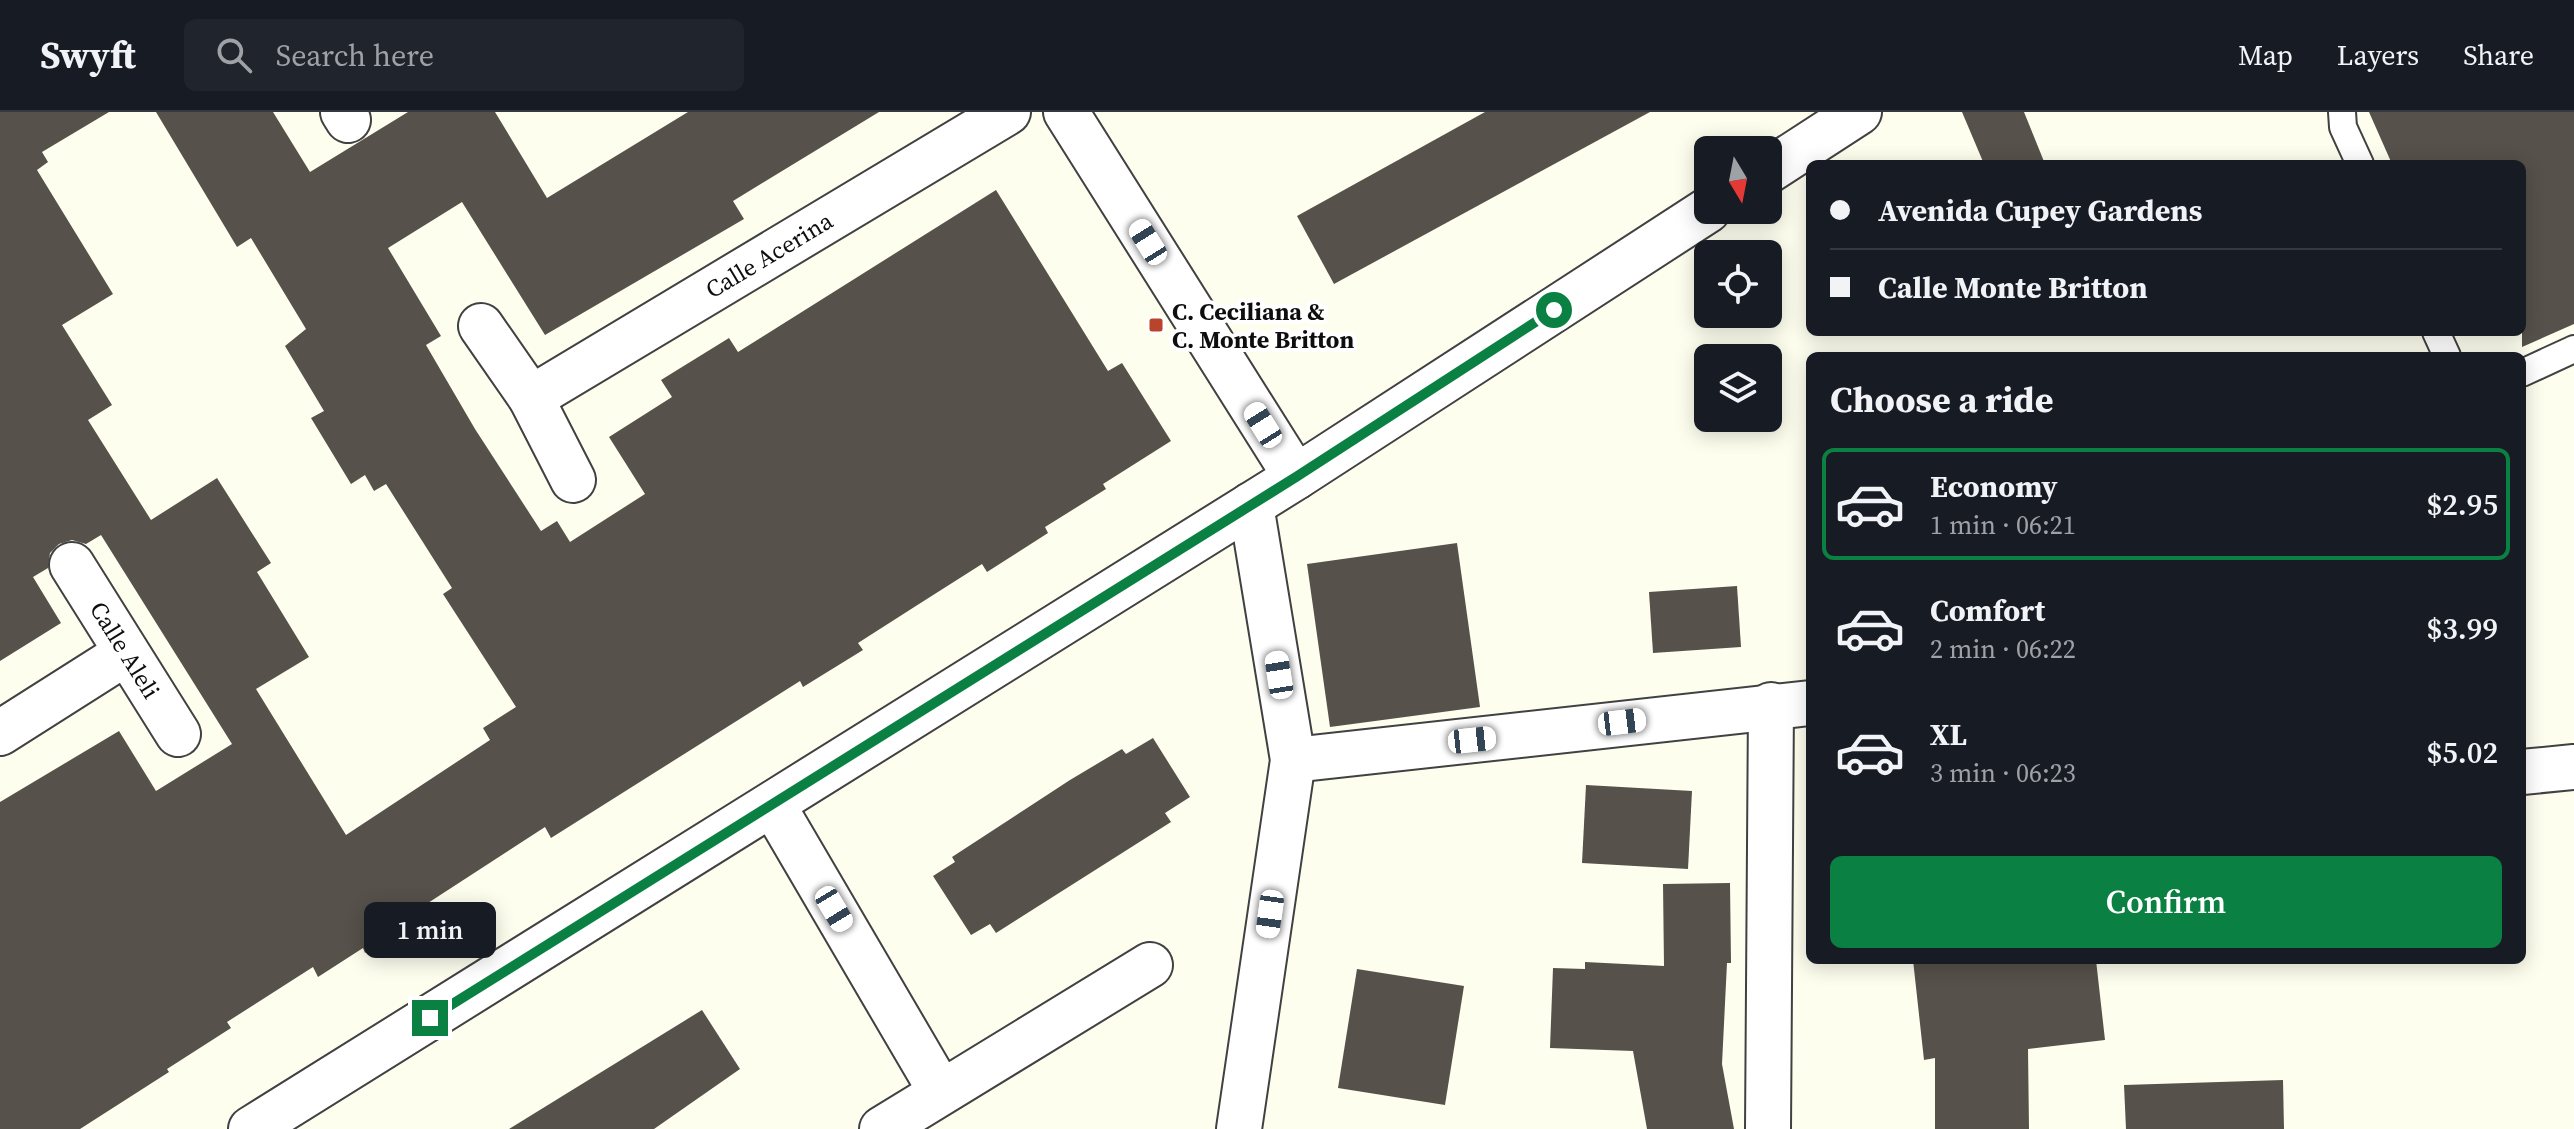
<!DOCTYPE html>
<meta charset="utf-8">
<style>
body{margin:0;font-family:"Source Serif 4",serif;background:#20242c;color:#f1f3f6;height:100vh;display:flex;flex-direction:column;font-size:30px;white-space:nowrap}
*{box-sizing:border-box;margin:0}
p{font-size:26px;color:#9ea1a6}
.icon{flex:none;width:44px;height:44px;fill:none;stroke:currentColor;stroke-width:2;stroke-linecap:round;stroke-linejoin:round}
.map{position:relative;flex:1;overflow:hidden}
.drawer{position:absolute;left:1806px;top:240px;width:720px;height:612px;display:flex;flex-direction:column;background:#171b24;border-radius:12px;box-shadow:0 4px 20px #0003}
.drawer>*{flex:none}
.banner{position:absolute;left:1806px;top:48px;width:720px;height:176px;border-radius:12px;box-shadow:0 4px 20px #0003;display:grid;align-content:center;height:176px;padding:0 24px;background:#171b24}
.needle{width:52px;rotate:170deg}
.controls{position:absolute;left:1694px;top:24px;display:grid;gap:16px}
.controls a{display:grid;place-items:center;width:88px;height:88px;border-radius:12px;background:#171b24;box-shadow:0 4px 20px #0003;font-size:40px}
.end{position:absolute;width:36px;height:36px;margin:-18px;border:10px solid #0b8043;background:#fff;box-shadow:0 0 0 4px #fff}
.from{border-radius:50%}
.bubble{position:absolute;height:56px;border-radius:12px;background:#171b24;box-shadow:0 4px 20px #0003;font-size:26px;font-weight:600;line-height:56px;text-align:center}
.car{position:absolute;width:24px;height:48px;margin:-24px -12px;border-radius:10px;box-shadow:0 0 6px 2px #0007;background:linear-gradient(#fff 24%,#345 0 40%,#fff 0 76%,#345 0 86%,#fff 0)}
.banner b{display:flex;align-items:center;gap:28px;height:76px;font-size:30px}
.banner b+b{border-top:2px solid #363941}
.banner i{width:20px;height:20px;background:#f1f3f6}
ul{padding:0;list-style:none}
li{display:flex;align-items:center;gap:24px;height:112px;margin:0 16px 12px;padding:0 8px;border:4px solid transparent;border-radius:12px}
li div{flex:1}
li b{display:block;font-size:30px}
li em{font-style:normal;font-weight:600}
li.on{border-color:#0b8043}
li>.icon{width:72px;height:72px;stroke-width:1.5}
h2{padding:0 24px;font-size:36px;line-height:96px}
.primary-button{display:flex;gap:16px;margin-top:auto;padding:16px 24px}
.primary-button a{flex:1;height:92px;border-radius:12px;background:#0b8043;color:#fff;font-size:32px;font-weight:600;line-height:92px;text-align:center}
header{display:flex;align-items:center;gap:48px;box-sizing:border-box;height:112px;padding:0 40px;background:#171b24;border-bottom:2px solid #363941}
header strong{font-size:38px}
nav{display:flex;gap:44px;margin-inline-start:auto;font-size:28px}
.search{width:560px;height:72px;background:#20242c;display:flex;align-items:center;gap:20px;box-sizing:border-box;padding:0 28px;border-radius:12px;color:#9ea1a6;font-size:30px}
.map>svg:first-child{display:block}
</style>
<header>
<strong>Swyft</strong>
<div class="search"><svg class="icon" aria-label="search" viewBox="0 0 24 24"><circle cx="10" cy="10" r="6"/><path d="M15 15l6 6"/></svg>Search here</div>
<nav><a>Map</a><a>Layers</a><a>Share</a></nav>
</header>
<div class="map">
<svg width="2574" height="1017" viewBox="0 0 2574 1017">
<rect width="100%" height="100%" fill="#fefeef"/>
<g fill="#56514a">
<path d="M0,0H109L42,40L48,50L37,58L113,182L62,213L112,293L88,308L151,408L217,366L271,451L257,460L309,545L256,577L346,723L490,628L483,616L516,595L443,482L452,476L386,372L374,379L365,363L351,372L311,306L324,299L285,234L306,217L251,126L237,135L156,0H273L310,60L408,0H495L547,86L688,0H879L733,89L744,107L545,223L462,90L388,136L441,224L426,233L475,317L541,419L557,409L570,430L645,382L609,325L672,285L661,268L729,226L738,240L996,78L1108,259L1122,251L1171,329L1103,372L1106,377L1045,415L1048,421L987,460L982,452L919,492L858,531L863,538L803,575L800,569L551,726L545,715L411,802L415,809L365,841L363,836L318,865L313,855L227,910L231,916L167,957L169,960L80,1017H0V690L119,619L156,679L232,632L101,423L86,432L72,428L59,432L50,441L48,456L33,465L61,511L0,549Z"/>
<path d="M1485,0H1650L1334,172L1297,104Z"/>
<path d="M1962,0H2024L2045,52H1984Z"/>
<path d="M2369,0H2574V212L2522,235V52H2392Z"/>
<path d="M1457,431L1480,595L1330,615L1307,452Z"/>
<path d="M1737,474L1741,535L1653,541L1649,480Z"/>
<path d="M1153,626L1190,685L1165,701L1171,710L996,821L990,812L971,823L933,764L955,750L952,745L1070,668L1122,637L1126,642Z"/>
<path d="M1586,673L1692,679L1688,757L1582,751Z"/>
<path d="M1730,771L1731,851H1727L1722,952L1734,1017H1647L1633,939L1550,936L1553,856L1585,857V850L1664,854L1663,772Z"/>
<path d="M1913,848H2096L2105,928L2028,937L2029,1017H1935V946L1924,948Z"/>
<path d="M1357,857L1464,874L1445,993L1338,976Z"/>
<path d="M702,898L740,957L654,1017H509Z"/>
<path d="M2283,968L2284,1017H2126L2124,973Z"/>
</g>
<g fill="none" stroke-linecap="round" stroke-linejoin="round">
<g stroke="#414141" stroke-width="30">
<g id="service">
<path d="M2342,0L2343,15L2360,52"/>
<path d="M2436,220L2447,244"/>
<path d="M2522,261L2574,237"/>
</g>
</g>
<g stroke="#414141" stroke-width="48">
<g id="minor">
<path d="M343,0L348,8"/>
<path d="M1066,0L1296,365"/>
<path d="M1768,59L1859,0"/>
<path d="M481,214L531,286L573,368"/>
<path d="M531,286L1008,0"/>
<path d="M72,453L178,622"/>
<path d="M0,621L126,541"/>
<path d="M1293,648L1810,591"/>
<path d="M2522,660L2574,655"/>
<path d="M773,693L941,980"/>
<path d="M251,1017L1296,365L1708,98"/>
<path d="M882,1017L1150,853"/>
<path d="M1239,1017L1293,648L1251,393"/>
<path d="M1768,1017L1771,593"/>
</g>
</g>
<use href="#service" stroke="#fff" stroke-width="26"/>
<use href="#minor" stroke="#fff" stroke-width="44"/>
</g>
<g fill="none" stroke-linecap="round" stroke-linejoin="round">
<path stroke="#0b8043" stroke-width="10" d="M430,906L1296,365L1554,198"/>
</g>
<rect fill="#b9432b" stroke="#fff" stroke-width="3" x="1148" y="205" width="16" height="16" rx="4"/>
<g text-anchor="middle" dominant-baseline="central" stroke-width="8" stroke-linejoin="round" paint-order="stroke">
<g font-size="24" fill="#0e0e0e" stroke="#fff">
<text transform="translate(769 143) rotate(-31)">Calle Acerina</text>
<text transform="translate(125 538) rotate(58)">Calle Aleli</text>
</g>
<g font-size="24" font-weight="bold" fill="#0e0e0e" stroke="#fff" text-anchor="start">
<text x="1172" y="199">C. Ceciliana &amp;<tspan x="1172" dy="28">C. Monte Britton</tspan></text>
</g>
</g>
</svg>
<div class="controls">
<a><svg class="needle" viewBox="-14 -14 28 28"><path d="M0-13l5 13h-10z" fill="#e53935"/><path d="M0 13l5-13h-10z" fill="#9ea1a6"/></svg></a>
<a><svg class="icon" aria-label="locate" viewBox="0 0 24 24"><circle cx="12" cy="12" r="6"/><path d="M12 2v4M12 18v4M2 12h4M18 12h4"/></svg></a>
<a><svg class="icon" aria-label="layers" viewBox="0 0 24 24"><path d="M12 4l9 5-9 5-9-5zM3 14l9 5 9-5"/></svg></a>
</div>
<i class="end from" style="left:1554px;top:198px"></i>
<i class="end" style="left:430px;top:906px"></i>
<div class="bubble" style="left:364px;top:790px;width:132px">1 min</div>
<i class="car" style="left:1148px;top:130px;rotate:328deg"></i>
<i class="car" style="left:1263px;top:313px;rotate:328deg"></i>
<i class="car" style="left:1279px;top:563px;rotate:351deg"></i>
<i class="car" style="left:1622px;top:610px;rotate:83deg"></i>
<i class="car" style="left:1472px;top:628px;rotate:84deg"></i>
<i class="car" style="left:834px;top:797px;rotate:149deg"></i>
<i class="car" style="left:1270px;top:802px;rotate:188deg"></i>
<div class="banner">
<b><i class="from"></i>Avenida Cupey Gardens</b>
<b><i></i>Calle Monte Britton</b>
</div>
<section class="drawer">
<h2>Choose a ride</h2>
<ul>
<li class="on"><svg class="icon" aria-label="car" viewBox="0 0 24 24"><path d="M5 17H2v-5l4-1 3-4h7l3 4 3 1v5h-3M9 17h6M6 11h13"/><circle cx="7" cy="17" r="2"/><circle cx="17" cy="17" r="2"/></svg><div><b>Economy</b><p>1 min · 06:21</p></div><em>$2.95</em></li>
<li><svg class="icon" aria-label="car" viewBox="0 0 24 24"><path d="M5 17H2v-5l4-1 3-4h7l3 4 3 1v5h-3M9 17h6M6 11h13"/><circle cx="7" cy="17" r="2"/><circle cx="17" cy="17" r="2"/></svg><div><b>Comfort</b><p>2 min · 06:22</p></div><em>$3.99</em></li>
<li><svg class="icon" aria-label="car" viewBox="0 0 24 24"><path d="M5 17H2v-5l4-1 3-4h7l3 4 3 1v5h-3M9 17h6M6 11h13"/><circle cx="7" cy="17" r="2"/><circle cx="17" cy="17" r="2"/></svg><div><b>XL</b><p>3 min · 06:23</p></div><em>$5.02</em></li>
</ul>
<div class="primary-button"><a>Confirm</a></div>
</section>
</div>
